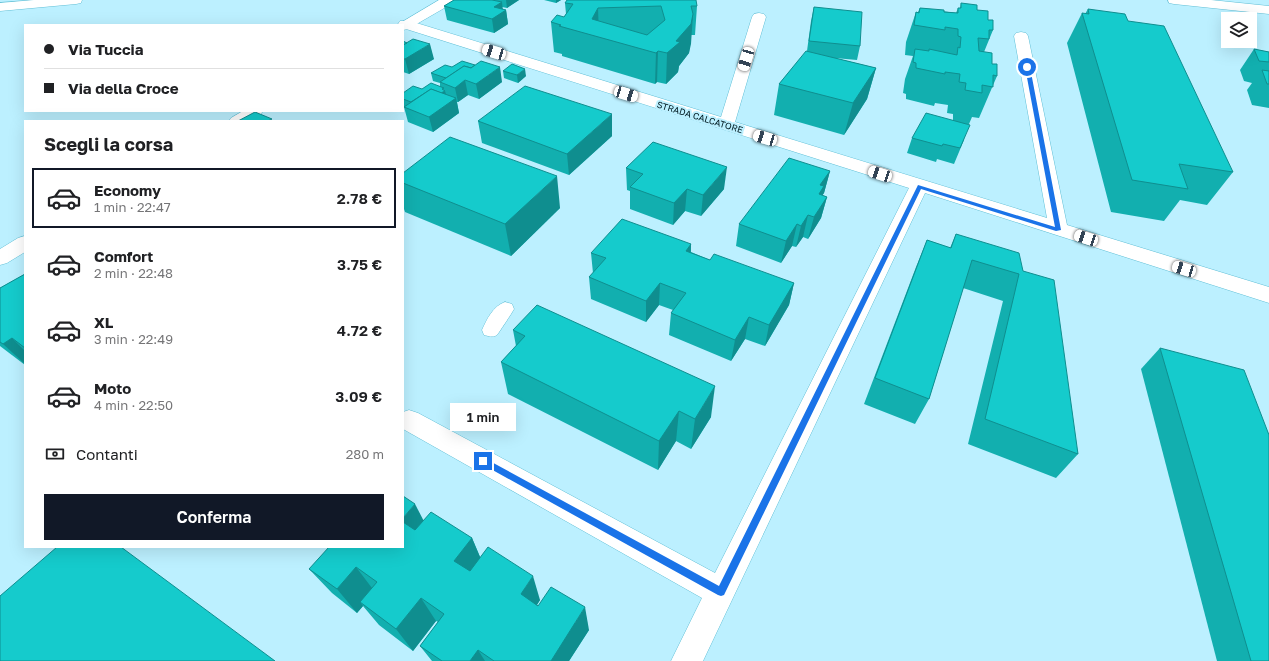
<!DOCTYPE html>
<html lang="it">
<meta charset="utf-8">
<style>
body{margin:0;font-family:"Golos Text",sans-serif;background:#f2f2f2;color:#202124;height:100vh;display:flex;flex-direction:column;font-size:15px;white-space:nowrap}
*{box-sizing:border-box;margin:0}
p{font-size:13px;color:#757577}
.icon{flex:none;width:22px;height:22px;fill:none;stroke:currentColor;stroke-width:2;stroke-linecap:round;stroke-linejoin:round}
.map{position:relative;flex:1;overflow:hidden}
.panel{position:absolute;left:24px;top:120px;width:380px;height:428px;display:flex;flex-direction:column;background:#fff;border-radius:0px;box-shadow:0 4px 16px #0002}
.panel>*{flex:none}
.hud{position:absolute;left:24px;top:24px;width:380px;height:88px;border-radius:0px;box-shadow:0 4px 16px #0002;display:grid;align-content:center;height:88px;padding:0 20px;background:#fff}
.buttons{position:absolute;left:1221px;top:12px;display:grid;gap:8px}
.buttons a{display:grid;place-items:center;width:36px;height:36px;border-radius:0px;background:#fff;box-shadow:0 4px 16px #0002;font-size:20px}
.end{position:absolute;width:18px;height:18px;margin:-9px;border:5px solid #1a73e8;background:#fff;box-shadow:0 0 0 2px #fff}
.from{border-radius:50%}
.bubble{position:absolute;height:28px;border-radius:0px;background:#fff;box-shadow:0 4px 16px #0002;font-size:13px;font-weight:600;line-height:28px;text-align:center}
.car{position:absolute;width:12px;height:24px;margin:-12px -6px;border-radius:5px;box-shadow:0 0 3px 1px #0007;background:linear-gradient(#fff 24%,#345 0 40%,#fff 0 76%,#345 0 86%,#fff 0)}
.hud b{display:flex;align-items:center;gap:14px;height:38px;font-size:15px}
.hud b+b{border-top:1px solid #e0e0e0}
.hud i{width:10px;height:10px;background:#202124}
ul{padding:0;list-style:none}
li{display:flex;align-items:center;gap:12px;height:60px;margin:0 8px 6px;padding:0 12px;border:2px solid transparent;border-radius:0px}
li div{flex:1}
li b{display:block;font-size:15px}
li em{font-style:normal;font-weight:600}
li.selected{border-color:#111827}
li>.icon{width:36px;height:36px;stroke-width:1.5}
h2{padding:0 20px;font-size:18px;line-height:48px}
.pay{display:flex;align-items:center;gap:10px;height:44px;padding:0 20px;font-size:15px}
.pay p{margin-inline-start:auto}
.primary-button{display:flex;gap:8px;margin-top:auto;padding:8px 20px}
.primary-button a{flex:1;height:46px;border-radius:0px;background:#111827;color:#fff;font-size:16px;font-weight:600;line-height:46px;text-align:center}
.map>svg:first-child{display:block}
</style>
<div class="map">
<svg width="1269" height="661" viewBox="0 0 1269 661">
<rect width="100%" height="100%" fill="#bcf0ff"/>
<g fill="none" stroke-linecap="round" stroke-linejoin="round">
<g stroke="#61bfd6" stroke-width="1">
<path id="lane" d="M505,302L512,304L514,309C512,313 498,334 497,335C492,338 489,336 484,335L482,330C487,319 493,306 505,302Z"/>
</g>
<g stroke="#61bfd6" stroke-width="1">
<path id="street" d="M759,13L764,14L766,17L735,122L1047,218L1014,36L1016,33L1021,32L1026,33L1028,36L1067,225L1269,287V303L925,193L703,661H671L702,598L403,429V412L409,410L418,413L715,573L909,188L403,28V25L398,24L400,21H410L721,117L752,17L754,14Z"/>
</g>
<g stroke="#61bfd6" stroke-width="1">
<g id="secondary">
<path d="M439,0H454L453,3L408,29L403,30V25H397Z"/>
<path d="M243,111H263C255,123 241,121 229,121L231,118Z"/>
<path d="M25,236V252L7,263L0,265V249L18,238Z"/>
</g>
</g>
<g stroke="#61bfd6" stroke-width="1">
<g id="highway">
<path d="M34,0H82L81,3L76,4L0,11V3Z"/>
<path d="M1168,0H1211L1269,6V14L1174,4L1169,3Z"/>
</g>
</g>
<use href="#lane" fill="#fff" fill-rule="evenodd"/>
<use href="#street" fill="#fff" fill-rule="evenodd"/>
<use href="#secondary" fill="#fff" fill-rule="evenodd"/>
<use href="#highway" fill="#fff" fill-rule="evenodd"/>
</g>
<g fill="#12afaf">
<path d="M454,0H519L507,8L502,7L503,10H506L508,24L494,33L447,20L444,6Z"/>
<path d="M544,0H561L556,3Z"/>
<path d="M565,3L697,6L695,35H691L689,53L679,66L678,72L666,84L657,82L655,84L562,56V54L554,52L551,22L564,17L566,14Z"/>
<path d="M961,3L977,10L988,20L993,30L984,52L992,64L997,76L979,118L972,117L969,124H965L964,140L954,164L937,159L936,162L907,153L912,138L953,120V114L947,113L948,105L935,103L934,106L906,99V94L903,93L905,79L913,56L905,55L906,42L916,12H918L920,8L956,13L958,8H960Z"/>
<path d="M814,7L860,46L857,60L835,58L876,68L867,99L844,135L774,115L779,84L807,51L811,21Z"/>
<path d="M1088,9L1128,21L1233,172L1207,205L1180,200L1164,221L1111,212L1067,43L1082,13L1085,14Z"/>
<path d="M403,41L434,59L409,74L403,72Z"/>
<path d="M1254,49L1269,52V108L1252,105L1247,90L1252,83L1244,81L1240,70Z"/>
<path d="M452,67L502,82L479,99L468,95L458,102H457L459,113L433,132L408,122L404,107L403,106V93L440,86V83L433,81L431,73Z"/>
<path d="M503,71L526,76L518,83L504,78Z"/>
<path d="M478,121L612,136L569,175L482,143Z"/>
<path d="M626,168L724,189L701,216L685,211L673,225L630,209V191L627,190Z"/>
<path d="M830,171L824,193L822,195L827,197L821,218L808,239L803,237L796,247L792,246L781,263L736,246L739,224Z"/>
<path d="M403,173L560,208L511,256L405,212L403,206Z"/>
<path d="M956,234L1023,271L1078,454L1056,478L968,444L1003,301L963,288L929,399L915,424L864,404L916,267L927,240L950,248Z"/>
<path d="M691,244V252L710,260L794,283L789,305L765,346L745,339L731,361L669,335L671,313L673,310L659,305L646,322L591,299L589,277L593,273L591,253Z"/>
<path d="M25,274V365L0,346V288Z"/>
<path d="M513,330L711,417L691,449L676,441L658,470L508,394L501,362L516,346Z"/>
<path d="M1160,348L1269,661H1217L1141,369Z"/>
<path d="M424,520L472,538L480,557L540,600L537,605L589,630L569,661H432L420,646L438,622L436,621L413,651L379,625L363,606L357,613L332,593L309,569Z"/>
</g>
<g fill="#0f8e8f">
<path d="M506,0H519L507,8Z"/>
<path d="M556,0H561L556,3Z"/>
<path d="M502,2L503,12L506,10L508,24L494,33L492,19L494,7Z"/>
<path d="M598,8L599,37L592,19Z"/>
<path d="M693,14L691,44L689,53L679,66L678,72L666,84L667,53Z"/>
<path d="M430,44L434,59L409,74L405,59Z"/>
<path d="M658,51L657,82L655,84L656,53Z"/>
<path d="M500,67L502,82L479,99L476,84Z"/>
<path d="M876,68L867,99L844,135L853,103Z"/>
<path d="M525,69L526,76L518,83L517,75Z"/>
<path d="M465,80L468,95L458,102L455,88Z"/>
<path d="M445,91L447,98L420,105Z"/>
<path d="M456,98L459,113L433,132L429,117Z"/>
<path d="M612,114V136L569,175L567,154Z"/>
<path d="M727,167L724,189L701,216L703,195Z"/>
<path d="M830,171L824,193L822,196L814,215L820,185Z"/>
<path d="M557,176L560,208L511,256L505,224Z"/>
<path d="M687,189L685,211L673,225L674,203Z"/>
<path d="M827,197L821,218L808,239L814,217Z"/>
<path d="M808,215L803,237L796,247L801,226Z"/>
<path d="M797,224L792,246L781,263L786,241Z"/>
<path d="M691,244L690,266L686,251Z"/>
<path d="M660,283L659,305L646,322V301Z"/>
<path d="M794,283L789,305L765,346L769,325Z"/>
<path d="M749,317L745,339L731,361L735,340Z"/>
<path d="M12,338L25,351V364L3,344Z"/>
<path d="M715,386L711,417L691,449L695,419Z"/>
<path d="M679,411L676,441L658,470L659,441Z"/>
<path d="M415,504L429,531L416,547L403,525V518Z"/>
<path d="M472,538L483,564L467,586L454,561Z"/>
<path d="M356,567L375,592L360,602L363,606L357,613L337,589Z"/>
<path d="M533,576L540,600L529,617L521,594Z"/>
<path d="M421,598L436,621L413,651L396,629Z"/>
<path d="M585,607L589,630L569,661H551Z"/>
<path d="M478,650L485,661H470Z"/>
</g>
<g fill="#15cbcc" stroke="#0f8e8f" fill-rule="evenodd">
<path d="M454,0H492L502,2L494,7L506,10L492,19L444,6Z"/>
<path d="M567,0H696L697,6H691L693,14L691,24L676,41L680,42L667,53L658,51L656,53L559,26L561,25L551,22L557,15L564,17L573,4L565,3ZM661,6L665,20L647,35L592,19L598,8Z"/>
<path d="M961,3L977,5V10L988,11V20H993V30H989V39L978,38L979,51L992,53V64H997V76L993,75V87L982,85V93L965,90L966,83L959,82L960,74L945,72V74L916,68V63L913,62L915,49L929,51V49L957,55L958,47L960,48L961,37L958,36V29L945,27V30L914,25L916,12L919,13L920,8L944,10V12L958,13V8H961Z"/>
<path d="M814,7L862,12L860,46L809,41Z"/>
<path d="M1088,9L1125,14L1128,21L1164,26L1233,172L1179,164L1188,189L1132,180L1082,13L1089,14Z"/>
<path d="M413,39L430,44L405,59H403V45Z"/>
<path d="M403,41L407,43L403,45Z"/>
<path d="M1254,49L1269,52V62L1259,61Z"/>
<path d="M806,51L876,68L853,103L779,84Z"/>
<path d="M462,61L475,65L471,68L464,66L446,78L431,73L445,65L452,67Z"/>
<path d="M481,61L500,67L476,84L465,80L455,88L440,82L464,66L471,68Z"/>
<path d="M512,64L525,69L517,75L503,71Z"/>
<path d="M1262,70L1269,71V84H1267Z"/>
<path d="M431,83L444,88L442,89L445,91L441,93L431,89L411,102L403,99V93L413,86L422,89Z"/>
<path d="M525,86L612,114L567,154L478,121Z"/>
<path d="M431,89L456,98L429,117L404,107Z"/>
<path d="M255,112L272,119L268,121H238Z"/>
<path d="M926,113L970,125L960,148L943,144L942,146L912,138Z"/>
<path d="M450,137L557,176L505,224L403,183V173Z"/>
<path d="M653,142L727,167L703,195L687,189L674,203L630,187L643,174L626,168Z"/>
<path d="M789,158L830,171L820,185L824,186L819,194L827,197L814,217L808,215L801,226L797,224L786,241L739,224Z"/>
<path d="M622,219L691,244L686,251L710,260L714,254L794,283L769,325L749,317L735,340L671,313L686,293L660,283L646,301L589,277L606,258L591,253Z"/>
<path d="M956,234L1019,253L1023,271L1054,280L1078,454L985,419L1019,274L972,260L929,399L875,378L927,240L951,248Z"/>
<path d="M25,274V348L12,338L3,344L0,342V288Z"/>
<path d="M537,305L715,386L695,419L679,411L659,441L501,362L525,336L513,330Z"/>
<path d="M1160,348L1244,370L1269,435V661H1251Z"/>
<path d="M403,496L415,504L403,518Z"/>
<path d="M431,512L472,538L454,561L470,571L488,547L533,576L521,594L538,606L551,587L585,607L551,661H494L478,650L470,661H442L420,646L444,614L421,598L396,629L360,602L377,582L356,567L337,589L309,569L329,547H403V522L415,530Z"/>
<path d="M57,547H121L275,661H0V596Z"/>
</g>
<path fill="#1a73e8" d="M1027,66L1030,67L1061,230L1056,231L921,189L724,595L721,596L718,595L480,463V459H486L719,586L918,185L1055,227L1025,67Z"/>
<g text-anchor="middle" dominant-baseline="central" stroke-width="4" stroke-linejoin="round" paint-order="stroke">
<g font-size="9" fill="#001a21" stroke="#bcf0ff">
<text transform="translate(700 117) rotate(17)">STRADA CALCATORE</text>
</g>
</g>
</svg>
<div class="buttons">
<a><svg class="icon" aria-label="layers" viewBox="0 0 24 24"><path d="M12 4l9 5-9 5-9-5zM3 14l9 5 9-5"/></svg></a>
</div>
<i class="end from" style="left:1027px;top:67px"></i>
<i class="end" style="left:483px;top:461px"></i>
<div class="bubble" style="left:450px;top:403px;width:66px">1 min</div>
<i class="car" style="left:494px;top:52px;rotate:287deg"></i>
<i class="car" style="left:746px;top:59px;rotate:197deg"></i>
<i class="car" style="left:626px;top:94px;rotate:107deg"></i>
<i class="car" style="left:765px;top:138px;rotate:287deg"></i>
<i class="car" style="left:880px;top:174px;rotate:288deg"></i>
<i class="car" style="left:1086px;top:238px;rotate:288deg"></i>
<i class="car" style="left:1184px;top:269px;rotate:287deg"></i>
<div class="hud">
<b><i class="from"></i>Via Tuccia</b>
<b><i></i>Via della Croce</b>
</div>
<section class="panel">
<h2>Scegli la corsa</h2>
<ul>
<li class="selected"><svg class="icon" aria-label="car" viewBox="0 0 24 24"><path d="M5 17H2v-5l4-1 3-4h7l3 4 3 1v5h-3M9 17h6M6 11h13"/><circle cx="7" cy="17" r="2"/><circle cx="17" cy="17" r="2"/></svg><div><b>Economy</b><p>1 min · 22:47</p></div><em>2.78 €</em></li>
<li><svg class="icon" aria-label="car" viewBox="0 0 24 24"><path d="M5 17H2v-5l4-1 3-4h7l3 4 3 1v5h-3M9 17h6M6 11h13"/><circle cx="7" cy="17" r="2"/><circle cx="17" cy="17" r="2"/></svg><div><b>Comfort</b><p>2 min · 22:48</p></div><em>3.75 €</em></li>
<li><svg class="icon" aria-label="car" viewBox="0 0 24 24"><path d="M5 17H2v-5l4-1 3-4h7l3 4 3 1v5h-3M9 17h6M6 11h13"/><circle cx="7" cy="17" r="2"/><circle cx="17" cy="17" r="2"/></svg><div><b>XL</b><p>3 min · 22:49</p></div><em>4.72 €</em></li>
<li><svg class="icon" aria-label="car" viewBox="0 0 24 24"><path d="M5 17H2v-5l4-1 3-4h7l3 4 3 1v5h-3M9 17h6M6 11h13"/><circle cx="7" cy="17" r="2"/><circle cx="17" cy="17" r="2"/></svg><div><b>Moto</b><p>4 min · 22:50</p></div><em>3.09 €</em></li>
</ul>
<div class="pay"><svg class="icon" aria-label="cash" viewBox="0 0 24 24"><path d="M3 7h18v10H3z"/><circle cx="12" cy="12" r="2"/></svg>Contanti<p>280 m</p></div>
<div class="primary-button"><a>Conferma</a></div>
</section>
</div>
